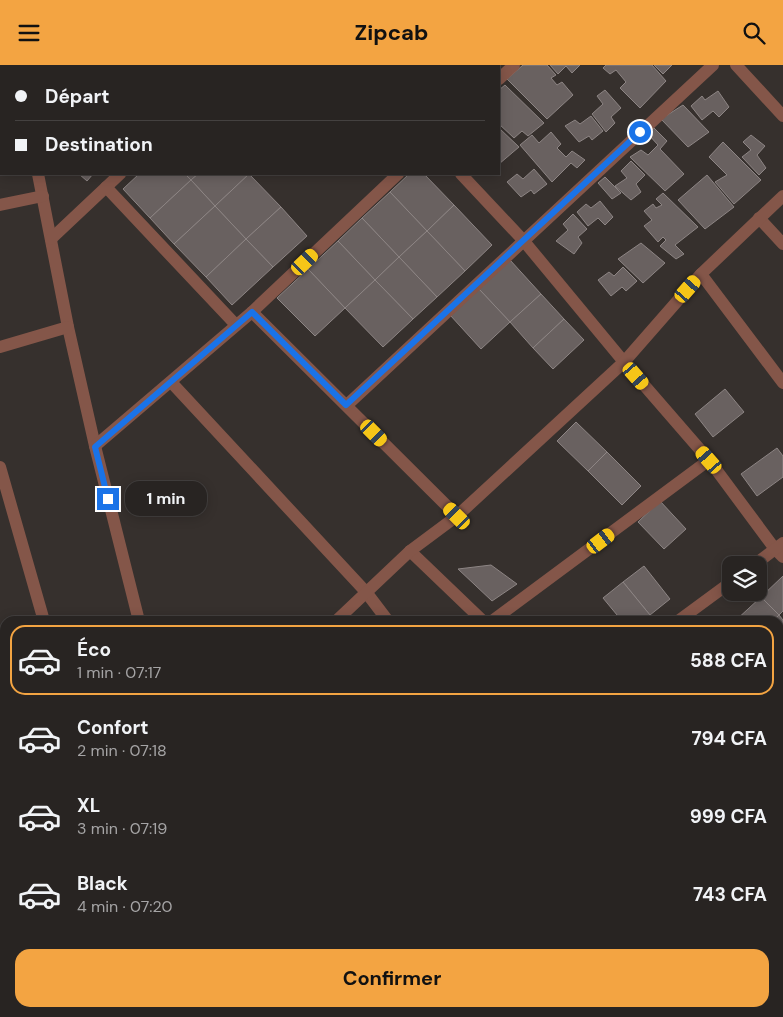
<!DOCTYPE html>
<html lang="fr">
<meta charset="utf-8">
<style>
body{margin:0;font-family:"DM Sans",sans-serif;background:#34302f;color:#f1f3f6;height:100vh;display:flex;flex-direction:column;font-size:19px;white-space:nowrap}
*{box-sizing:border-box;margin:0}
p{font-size:16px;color:#a5a4a5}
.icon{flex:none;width:28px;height:28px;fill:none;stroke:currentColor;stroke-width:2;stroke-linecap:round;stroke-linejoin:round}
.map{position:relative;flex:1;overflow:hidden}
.sheet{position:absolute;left:0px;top:551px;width:784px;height:401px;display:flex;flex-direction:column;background:#282422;border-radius:15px 15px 0 0;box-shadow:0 2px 12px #0003,0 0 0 1px #444140}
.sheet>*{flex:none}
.guide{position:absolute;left:0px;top:0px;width:500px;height:110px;box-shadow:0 2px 12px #0003,0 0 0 1px #444140;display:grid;align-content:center;height:110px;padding:0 15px;background:#282422}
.controls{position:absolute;left:722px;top:491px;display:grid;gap:10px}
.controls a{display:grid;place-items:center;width:45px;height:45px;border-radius:10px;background:#282422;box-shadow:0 2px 12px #0003,0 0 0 1px #444140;font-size:25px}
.end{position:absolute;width:22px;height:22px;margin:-11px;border:6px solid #1a73e8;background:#fff;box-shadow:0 0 0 2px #fff}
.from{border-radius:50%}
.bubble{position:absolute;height:35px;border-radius:15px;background:#282422;box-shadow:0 2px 12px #0003,0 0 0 1px #444140;font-size:16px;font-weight:700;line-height:35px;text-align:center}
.car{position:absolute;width:15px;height:30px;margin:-15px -8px;border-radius:6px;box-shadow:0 0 4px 1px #0007;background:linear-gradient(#f5c518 24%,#345 0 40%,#f5c518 0 76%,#345 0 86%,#f5c518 0)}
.guide b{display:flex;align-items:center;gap:18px;height:48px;font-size:19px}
.guide b+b{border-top:1px solid #444140}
.guide i{width:12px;height:12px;background:#f1f3f6}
ul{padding:9px 0 0;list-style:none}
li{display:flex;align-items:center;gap:15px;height:70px;margin:0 10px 8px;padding:0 5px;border:2px solid transparent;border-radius:15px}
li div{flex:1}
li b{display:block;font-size:19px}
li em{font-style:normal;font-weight:700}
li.on{border-color:#f3a442}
li>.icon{width:45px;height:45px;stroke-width:1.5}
.primary-button{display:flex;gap:10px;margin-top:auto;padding:10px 15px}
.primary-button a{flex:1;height:58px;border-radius:15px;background:#f3a442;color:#111;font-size:20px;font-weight:700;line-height:58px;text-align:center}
header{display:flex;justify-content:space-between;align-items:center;height:65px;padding:0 15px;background:#f3a442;color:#111;font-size:22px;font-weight:700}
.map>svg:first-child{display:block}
</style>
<header><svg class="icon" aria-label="menu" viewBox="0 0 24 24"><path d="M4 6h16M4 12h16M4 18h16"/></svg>Zipcab<svg class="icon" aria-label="search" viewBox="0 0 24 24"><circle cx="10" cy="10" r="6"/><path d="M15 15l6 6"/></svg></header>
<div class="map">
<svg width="783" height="952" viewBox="0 0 783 952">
<rect width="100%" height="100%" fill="#36302d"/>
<g fill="#696160" stroke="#8d8584">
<path d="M523,0H547L556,10L551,13L557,20L562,17L573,30L547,54L507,14Z"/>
<path d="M550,0H580L572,8L566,1L558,9Z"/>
<path d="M606,0H652L666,16L640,43L620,23L626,17L616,5L610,9L603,3Z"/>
<path d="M654,0H672L663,9Z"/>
<path d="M0,18H1L0,51Z"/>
<path d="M505,20L544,58L528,71L522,66L514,73L499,59V25Z"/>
<path d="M605,25L621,43L611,52L615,58L606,67L592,49L603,39L597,31Z"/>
<path d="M718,26L729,42L719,52L713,46L702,55L691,41L702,31L705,35Z"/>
<path d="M683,40L709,67L688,82L661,54Z"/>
<path d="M591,51L603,66L592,75L589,71L579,77L565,61L575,55L580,59Z"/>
<path d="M499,63L519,82L499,99Z"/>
<path d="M654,63L667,76L660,84L684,109L665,126L630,92L641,85L648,90L658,80L648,69Z"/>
<path d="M551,67L561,79L557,83L566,92L572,86L585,95L577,103L571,98L552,117L520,80L532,70L539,78Z"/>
<path d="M751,70L765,81L757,90L766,103L759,110L742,92L751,85L743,77Z"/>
<path d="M723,77L761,115L734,139L715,117L727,110L709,92Z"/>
<path d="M631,96L645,110L636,119L641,127L631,135L615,121L627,113L621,106Z"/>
<path d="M534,104L547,119L534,129L531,125L521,132L507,117L517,109L523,114Z"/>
<path d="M79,109H93L87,116Z"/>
<path d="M139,109H185L191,115L150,153L123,124Z"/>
<path d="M185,109H198L191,115Z"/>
<path d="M198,109H249L215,141L191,115Z"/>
<path d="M249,109L281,142L246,174L215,141Z"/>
<path d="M409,109H424L454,140L427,166L390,127Z"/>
<path d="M707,110L734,142L705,164L678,135Z"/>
<path d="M605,112L621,128L612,134L598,118Z"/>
<path d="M191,115L215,141L174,179L150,153Z"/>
<path d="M390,127L427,166L399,192L362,153Z"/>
<path d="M663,128L698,162L675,180L684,189L676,194L660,181L666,175L663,172L658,177L644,161L652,155L644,146L653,139L656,143L662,140L656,134Z"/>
<path d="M600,136L613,152L605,160L598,153L588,161L577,147L586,139L591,143Z"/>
<path d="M454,140L492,180L465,206L427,166Z"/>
<path d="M215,141L246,174L206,212L174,179Z"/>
<path d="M281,142L307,171L273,202L246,174Z"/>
<path d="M573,149L587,164L578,172L582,178L574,189L556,176L568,165L563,159Z"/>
<path d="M362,153L399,192L375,215L338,176Z"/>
<path d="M427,166L465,206L437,232L399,192Z"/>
<path d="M246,174L273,202L232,240L206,212Z"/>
<path d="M338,176L375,215L345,243L308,204Z"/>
<path d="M641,178L665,198L643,218L618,194Z"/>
<path d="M399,192L437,232L413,254L375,215Z"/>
<path d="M510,195L541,229L510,257L479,224Z"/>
<path d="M623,202L637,216L626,226L622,222L611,231L598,215L609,207L614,211Z"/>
<path d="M308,204L345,243L315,271L277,233Z"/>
<path d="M375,215L413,254L383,282L345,243Z"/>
<path d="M479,224L510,257L481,284L450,250Z"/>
<path d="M541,229L564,254L533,283L510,257Z"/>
<path d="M564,254L584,275L553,304L533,283Z"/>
<path d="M725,324L744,347L713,372L695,349Z"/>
<path d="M576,357L607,387L588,406L557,376Z"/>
<path d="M777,383L783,391V412L757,431L741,409Z"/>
<path d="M607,387L641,421L622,440L588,406Z"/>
<path d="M660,436L686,464L664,484L638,457Z"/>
<path d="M491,500L517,519L492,536L458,504Z"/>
<path d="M644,501L670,534L650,550L623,517Z"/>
<path d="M783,511V546L779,550L761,532Z"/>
<path d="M623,517L650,550L643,556H622L603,533Z"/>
<path d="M761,532L779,550L773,556H735Z"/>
<path d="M779,550L783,555V583L779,587V556H773Z"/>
<path d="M779,643L783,646V674L779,673Z"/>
<path d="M779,747L783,749V778L779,777Z"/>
<path d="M779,851L783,852V863L779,878Z"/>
<path d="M560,948H609L607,952H569L560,949Z"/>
<path d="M673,948H705L704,952H672Z"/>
</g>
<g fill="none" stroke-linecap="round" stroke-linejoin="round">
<g stroke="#845649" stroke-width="12">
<path d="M15,0V1"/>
<path d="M358,0L359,1"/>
<path d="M736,0L783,51"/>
<path d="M112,1L113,0"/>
<path d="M234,1L235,0"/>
<path d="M499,14L514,0"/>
<path d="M38,109L68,262L95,381L139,556"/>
<path d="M461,109L523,175L624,297L709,395L775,484L783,492"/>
<path d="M106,122L236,260"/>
<path d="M0,140L43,131"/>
<path d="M759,153L783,179"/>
<path d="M51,174L120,109"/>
<path d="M701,209L783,318"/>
<path d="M252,247L457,451"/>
<path d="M0,282L68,262"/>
<path d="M171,317L366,527L388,556"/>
<path d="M347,340L713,0"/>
<path d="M95,381L252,247L398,109"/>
<path d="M0,402L44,556"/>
<path d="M410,486L483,556"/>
<path d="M754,500L783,478"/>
<path d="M336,556L410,486L457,451L624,297L701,209L783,131"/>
<path d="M492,556L709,395"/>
<path d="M678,556L731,517"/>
<path d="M779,635L783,639"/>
<path d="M779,691L783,693"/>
<path d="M0,697L5,707"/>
<path d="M0,803L5,800"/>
<path d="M779,892L783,894"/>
<path d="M98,948L101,952"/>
<path d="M233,948L234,952"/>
<path d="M131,952L138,948"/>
<path d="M330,952L331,948"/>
<path d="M440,952L442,948"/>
<path d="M550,952L551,948"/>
<path d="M659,952L660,948"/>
</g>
</g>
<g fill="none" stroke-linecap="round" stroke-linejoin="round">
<path stroke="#1a73e8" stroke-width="6" d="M108,434L95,382L252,247L346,340L640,67"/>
</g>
</svg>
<div class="controls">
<a><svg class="icon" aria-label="layers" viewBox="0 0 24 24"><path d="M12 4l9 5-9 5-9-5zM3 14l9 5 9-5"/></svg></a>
</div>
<i class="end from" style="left:640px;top:67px"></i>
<i class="end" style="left:108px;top:434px"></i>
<div class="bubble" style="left:125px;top:416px;width:82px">1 min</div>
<i class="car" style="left:305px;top:197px;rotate:46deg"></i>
<i class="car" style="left:688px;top:224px;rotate:41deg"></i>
<i class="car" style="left:636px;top:311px;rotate:139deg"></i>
<i class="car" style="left:374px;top:368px;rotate:135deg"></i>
<i class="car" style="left:709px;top:395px;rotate:319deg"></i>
<i class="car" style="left:457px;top:451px;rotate:315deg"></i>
<i class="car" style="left:601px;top:476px;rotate:53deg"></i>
<div class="guide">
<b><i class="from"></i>Départ</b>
<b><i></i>Destination</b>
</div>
<section class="sheet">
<ul>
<li class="on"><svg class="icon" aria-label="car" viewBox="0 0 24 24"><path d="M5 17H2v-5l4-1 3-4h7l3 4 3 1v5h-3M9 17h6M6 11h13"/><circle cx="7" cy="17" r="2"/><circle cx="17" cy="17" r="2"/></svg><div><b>Éco</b><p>1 min · 07:17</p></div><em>588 CFA</em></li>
<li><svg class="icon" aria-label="car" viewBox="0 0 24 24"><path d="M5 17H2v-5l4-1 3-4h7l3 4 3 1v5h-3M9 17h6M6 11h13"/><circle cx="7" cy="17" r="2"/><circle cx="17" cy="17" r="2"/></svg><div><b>Confort</b><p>2 min · 07:18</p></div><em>794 CFA</em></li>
<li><svg class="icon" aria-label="car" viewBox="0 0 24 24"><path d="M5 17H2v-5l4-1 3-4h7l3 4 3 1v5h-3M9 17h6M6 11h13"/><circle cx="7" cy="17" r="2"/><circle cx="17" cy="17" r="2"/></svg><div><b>XL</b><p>3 min · 07:19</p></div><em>999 CFA</em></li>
<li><svg class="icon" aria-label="car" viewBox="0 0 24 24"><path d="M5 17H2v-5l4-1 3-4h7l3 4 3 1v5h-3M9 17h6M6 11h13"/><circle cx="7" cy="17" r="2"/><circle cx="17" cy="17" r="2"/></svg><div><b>Black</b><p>4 min · 07:20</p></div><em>743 CFA</em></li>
</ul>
<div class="primary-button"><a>Confirmer</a></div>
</section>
</div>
